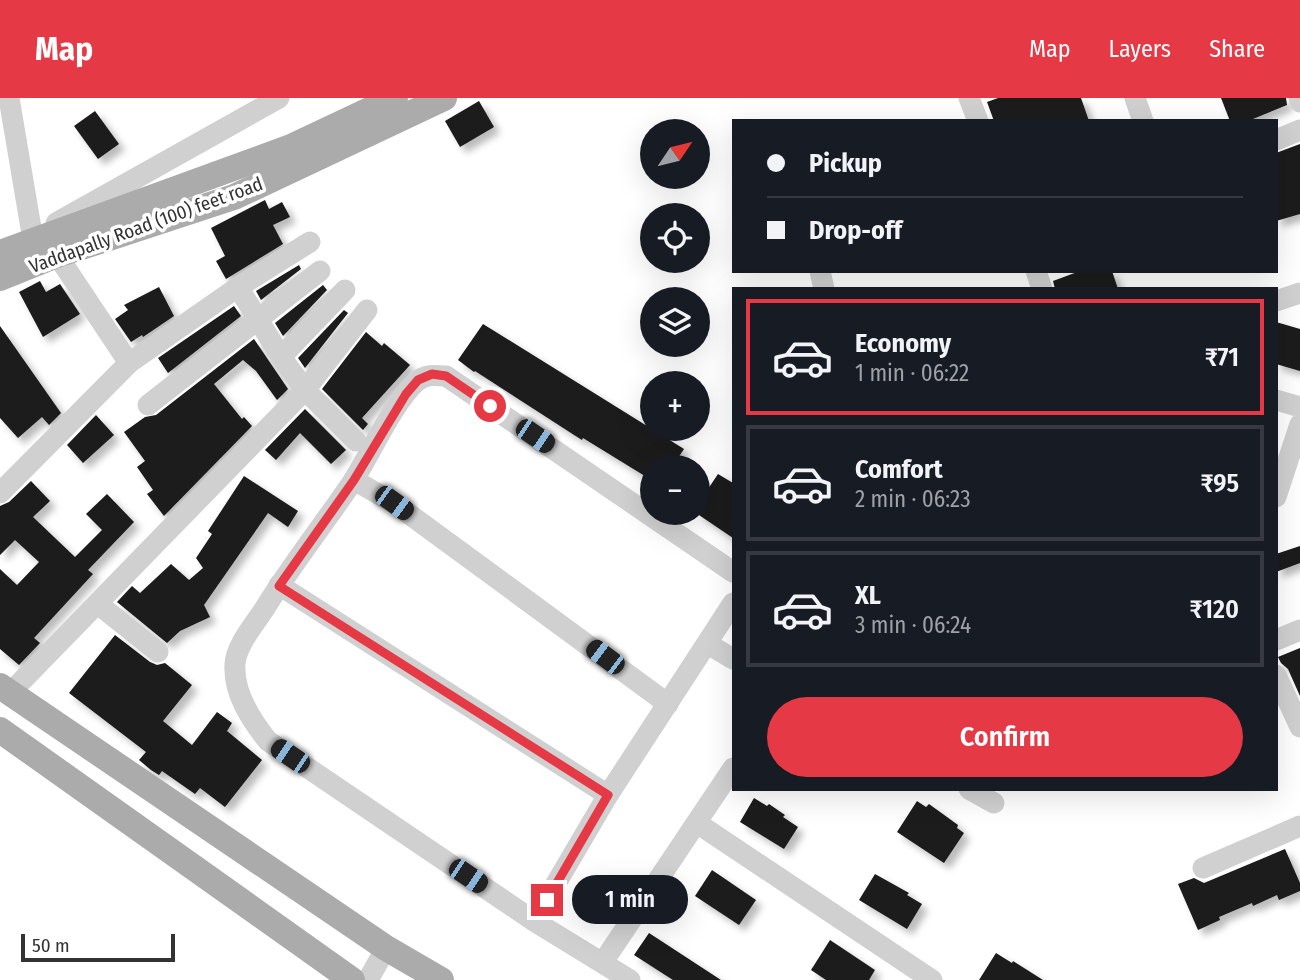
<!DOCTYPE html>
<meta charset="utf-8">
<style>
body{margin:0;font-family:"Fira Sans Condensed",sans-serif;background:#20242c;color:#f1f3f6;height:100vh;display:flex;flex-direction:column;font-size:26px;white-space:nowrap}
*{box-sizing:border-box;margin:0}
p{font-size:23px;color:#9ea1a6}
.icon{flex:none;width:38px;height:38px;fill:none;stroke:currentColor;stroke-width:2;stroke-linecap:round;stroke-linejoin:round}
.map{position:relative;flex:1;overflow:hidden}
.details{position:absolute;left:732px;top:189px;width:546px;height:504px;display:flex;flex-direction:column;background:#171b24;border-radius:0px;box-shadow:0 7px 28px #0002}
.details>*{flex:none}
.top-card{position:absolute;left:732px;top:21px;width:546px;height:154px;border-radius:0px;box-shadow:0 7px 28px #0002;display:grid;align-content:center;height:154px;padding:0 35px;background:#171b24}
.needle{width:46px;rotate:55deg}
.tools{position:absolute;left:640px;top:21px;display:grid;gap:14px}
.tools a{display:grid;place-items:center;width:70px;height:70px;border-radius:50%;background:#171b24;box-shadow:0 7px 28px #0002;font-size:35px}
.scale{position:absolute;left:21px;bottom:18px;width:154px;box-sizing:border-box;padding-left:7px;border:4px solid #333;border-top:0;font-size:19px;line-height:24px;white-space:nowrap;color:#333;-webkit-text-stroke:5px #fff;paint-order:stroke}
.end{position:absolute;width:32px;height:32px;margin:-16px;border:9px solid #e63946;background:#fff;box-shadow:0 0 0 4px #fff}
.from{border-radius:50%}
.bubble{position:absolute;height:49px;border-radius:24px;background:#171b24;box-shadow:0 7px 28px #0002;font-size:23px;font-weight:600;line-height:49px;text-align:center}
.car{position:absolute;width:21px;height:42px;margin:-21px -10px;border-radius:9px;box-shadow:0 0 5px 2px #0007;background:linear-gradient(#222 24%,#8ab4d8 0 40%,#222 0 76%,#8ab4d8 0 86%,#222 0)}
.top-card b{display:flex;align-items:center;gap:24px;height:66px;font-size:26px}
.top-card b+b{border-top:2px solid #363941}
.top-card i{width:18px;height:18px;background:#f1f3f6}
ul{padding:12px 0 0;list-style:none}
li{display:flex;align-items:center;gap:21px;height:116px;margin:0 14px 10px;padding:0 21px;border:4px solid #363941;border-radius:0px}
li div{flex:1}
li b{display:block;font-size:26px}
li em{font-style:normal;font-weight:600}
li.selected{border-color:#e63946}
li>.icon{width:63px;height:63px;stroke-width:1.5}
.button{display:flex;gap:14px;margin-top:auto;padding:14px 35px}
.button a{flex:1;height:80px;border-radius:42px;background:#e63946;color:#fff;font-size:28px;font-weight:600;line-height:80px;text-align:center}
header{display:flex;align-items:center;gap:42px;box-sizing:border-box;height:98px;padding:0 35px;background:#e63946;color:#fff}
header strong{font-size:33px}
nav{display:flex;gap:38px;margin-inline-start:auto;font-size:24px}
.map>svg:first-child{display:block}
</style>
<header>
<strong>Map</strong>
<nav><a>Map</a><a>Layers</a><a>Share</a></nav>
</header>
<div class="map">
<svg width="1300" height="882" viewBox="0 0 1300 882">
<defs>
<filter id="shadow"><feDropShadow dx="6" dy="6" stdDeviation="3.5" flood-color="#0004"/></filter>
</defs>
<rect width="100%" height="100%" fill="#fff"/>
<g fill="#1a1a1a" filter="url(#shadow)">
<path d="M998,0H1081L1089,23H994L987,4Z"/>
<path d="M1221,0H1286L1287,7L1248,23H1230Z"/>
<path d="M479,3L494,29L460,49L445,23Z"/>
<path d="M95,13L119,46L98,61L74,28Z"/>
<path d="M1300,46V116L1276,123V55Z"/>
<path d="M265,102L269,111L282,104L290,119L273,127L283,146L226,181L216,163L225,158L211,130Z"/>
<path d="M299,167L301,171L261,202L256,193Z"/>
<path d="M1080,173H1112L1118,191H1055L1053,183Z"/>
<path d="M40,183L46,194L60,186L80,216L43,239L19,194Z"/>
<path d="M323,187L327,192L283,238L275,225Z"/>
<path d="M159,189L174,218L143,239L142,237L131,244L115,221L128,212L124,207Z"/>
<path d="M234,208L241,218L168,275L158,260Z"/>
<path d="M344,212L348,215L305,270L298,260Z"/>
<path d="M1276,224L1300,231V273L1276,266Z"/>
<path d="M483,226L684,351L672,369H653V383L583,340L582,342L571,335L475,273L474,274L458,262Z"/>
<path d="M0,228L61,315L49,327L42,319L18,340L0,320Z"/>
<path d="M366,234L382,248L384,245L410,267L362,320L368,326L363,332L322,291Z"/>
<path d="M254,241L288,291L277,302L256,273L243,262L214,286L242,321L244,319L252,328L164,418L147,396L153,392L137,369L145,363L124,334L145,319L156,317Z"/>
<path d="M305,311L346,352L331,366L300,335L276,362L265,352Z"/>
<path d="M96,317L114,337L83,365L67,347Z"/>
<path d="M718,376L733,385V440L696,415H701L698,413V406Z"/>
<path d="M244,378L298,413L288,429L268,415L204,507L210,519L180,533L167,545L117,504L132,488L140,495L171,466L189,482L203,470L196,460L212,436L208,433Z"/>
<path d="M31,383L50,403L33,419L75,459L102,432L86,416L107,396L134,424L88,472L93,476L34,540L40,545L19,567L0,551V471L17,487L39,464L15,442L0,457V408L9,404Z"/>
<path d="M1300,448V465L1276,474V456Z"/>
<path d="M115,537L150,564L157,567L165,565L192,587L163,623L192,647L217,614L232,625L227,633L262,662L225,709L200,690L195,696L162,673L159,677L151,672L139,662L146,654L69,595Z"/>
<path d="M1300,550V598L1288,571L1281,565L1278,559Z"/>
<path d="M754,700L767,708L769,706L785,717L783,719L798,729L784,751L740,724Z"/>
<path d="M917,703L926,709L929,706L958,727L957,730L964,735L944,765L897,734Z"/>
<path d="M1285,751L1300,785V793L1279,802L1277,797L1253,808L1252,805L1219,819L1220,822L1198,832L1178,786L1194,780L1204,785Z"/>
<path d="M712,772L756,802L739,827L695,798Z"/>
<path d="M875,776L909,795L907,797L922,806L907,831L859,802Z"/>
<path d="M649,835L721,882H673L634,857Z"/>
<path d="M830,842L875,872L869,882H826L811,872Z"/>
<path d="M996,855L1012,865L1013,863L1043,882H979Z"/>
</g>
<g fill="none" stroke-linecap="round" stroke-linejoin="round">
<g stroke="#d0d0d0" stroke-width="21">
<path d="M9,0L32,136L57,157L129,265"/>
<path d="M969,0L978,23"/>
<path d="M1135,0L1143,23"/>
<path d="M1299,0L1300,4"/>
<path d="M1276,42L1300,32"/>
<path d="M56,125L279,0"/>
<path d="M820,173L824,191"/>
<path d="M1036,173L1042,191"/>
<path d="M238,189L281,259L305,292L356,343"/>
<path d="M1276,203L1300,195"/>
<path d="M281,259L345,192"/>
<path d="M1276,302L1300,309"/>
<path d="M148,307L320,173"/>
<path d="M354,382L394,405L668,606"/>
<path d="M0,395L129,265L238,189L310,144"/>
<path d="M1276,399L1300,326"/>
<path d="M279,487L608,697"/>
<path d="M98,506L158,554"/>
<path d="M1276,542L1300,532"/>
<path d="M708,546L733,561"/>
<path d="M1276,577L1300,629"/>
<path d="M10,595L305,292L367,212"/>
<path d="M969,691L994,705"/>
<path d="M697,725L932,882"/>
<path d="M1203,770L1300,728"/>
<path d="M534,823L608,697L733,505"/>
<path d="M603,864L733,670"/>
<path d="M368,882L386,850"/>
<path d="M630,882L534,823L268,643C251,622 233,595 235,566C236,547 255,526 265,510C292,466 324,426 353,383C371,355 393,305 416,284C426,276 435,277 446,278L733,474"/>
</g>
<g stroke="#ababab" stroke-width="26">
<path d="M0,155L291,49L395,0"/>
<path d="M0,180L57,157L234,99L444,0"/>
<path d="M0,588L386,850L441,882"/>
<path d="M0,632L352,882"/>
</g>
</g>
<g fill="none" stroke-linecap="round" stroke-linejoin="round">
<path stroke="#e63946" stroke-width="9" d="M490,308L446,278L432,276L418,282L406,296L354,382L279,488L608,697L547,802"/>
</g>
<g text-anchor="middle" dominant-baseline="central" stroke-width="7" stroke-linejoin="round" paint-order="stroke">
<g font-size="19" fill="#333" stroke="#fff">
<text transform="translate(146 127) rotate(-20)">Vaddapally Road (100) feet road</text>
</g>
</g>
</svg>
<div class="tools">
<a><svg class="needle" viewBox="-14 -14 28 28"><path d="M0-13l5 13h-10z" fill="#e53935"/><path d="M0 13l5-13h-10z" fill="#9ea1a6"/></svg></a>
<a><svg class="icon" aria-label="locate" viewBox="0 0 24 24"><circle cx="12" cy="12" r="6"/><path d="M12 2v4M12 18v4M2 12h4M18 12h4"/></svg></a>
<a><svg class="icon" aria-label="layers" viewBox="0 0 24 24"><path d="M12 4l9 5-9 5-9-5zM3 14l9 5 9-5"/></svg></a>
<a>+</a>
<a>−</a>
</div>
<div class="scale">50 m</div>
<i class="end from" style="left:490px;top:308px"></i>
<i class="end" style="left:547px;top:802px"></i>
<div class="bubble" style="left:572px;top:777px;width:116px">1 min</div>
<i class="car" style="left:535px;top:338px;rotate:124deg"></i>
<i class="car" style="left:394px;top:405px;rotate:126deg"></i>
<i class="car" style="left:605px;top:559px;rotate:307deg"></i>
<i class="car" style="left:290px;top:658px;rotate:304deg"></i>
<i class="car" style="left:468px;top:778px;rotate:124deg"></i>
<div class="top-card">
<b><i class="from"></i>Pickup</b>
<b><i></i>Drop-off</b>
</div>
<section class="details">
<ul>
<li class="selected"><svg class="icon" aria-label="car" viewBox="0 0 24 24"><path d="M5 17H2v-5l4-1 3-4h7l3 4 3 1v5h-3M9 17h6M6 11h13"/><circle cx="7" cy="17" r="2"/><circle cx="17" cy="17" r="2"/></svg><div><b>Economy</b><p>1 min · 06:22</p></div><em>₹71</em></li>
<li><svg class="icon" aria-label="car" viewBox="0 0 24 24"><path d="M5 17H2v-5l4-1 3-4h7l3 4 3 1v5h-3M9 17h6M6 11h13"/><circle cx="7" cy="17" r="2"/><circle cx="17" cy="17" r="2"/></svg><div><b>Comfort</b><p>2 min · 06:23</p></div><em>₹95</em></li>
<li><svg class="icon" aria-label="car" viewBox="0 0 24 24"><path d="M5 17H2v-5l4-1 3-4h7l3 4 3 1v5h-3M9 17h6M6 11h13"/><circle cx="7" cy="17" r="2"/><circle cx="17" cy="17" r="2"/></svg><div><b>XL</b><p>3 min · 06:24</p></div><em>₹120</em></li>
</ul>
<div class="button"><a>Confirm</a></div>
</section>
</div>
